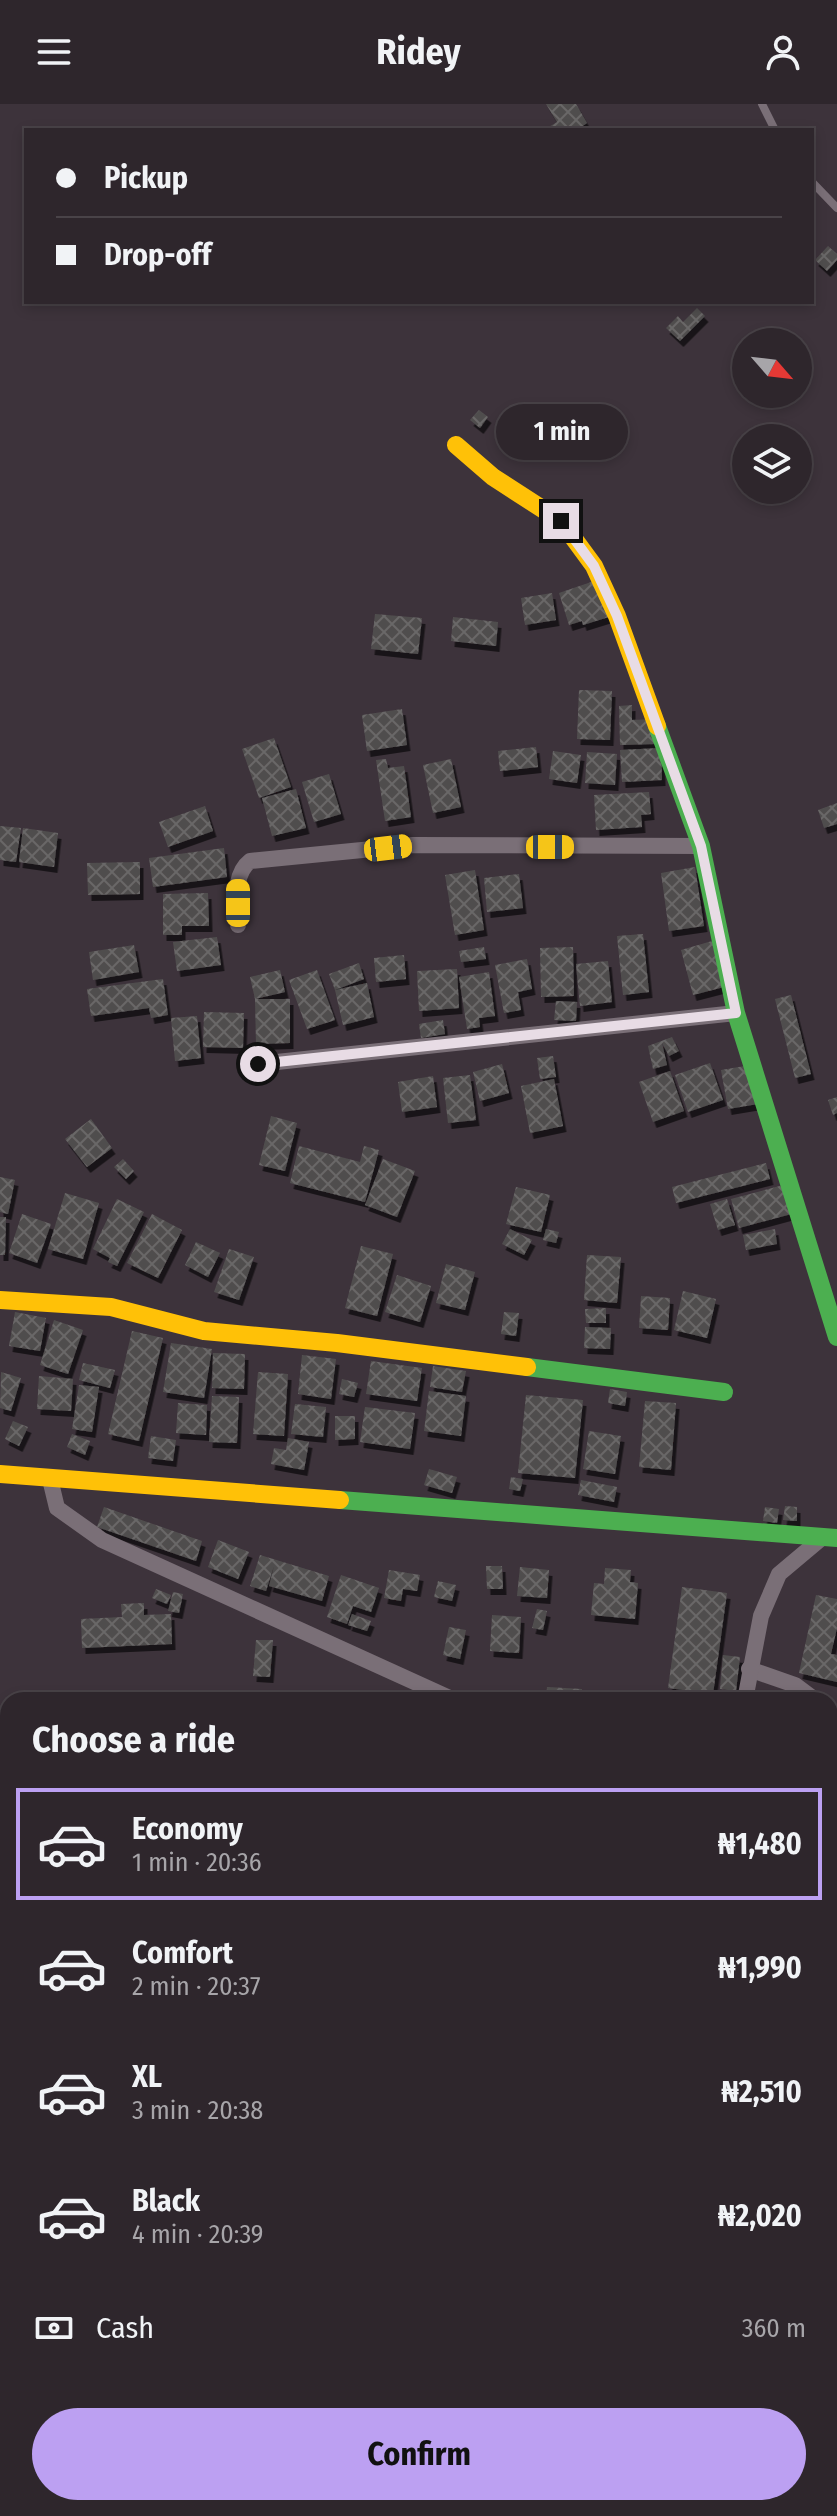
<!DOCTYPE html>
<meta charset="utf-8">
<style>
body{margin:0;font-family:"Fira Sans Condensed",sans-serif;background:#3a3238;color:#f1f3f6;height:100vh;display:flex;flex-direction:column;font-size:30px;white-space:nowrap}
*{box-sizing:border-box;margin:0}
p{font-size:26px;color:#a7a5a9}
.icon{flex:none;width:44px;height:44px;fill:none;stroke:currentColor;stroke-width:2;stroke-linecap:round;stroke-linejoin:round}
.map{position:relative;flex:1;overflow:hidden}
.panel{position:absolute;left:0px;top:1588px;width:838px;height:824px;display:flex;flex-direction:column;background:#2e262c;border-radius:24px 24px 0 0;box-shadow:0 4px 12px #0003,0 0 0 2px #494348}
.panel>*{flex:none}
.banner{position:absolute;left:24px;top:24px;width:790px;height:176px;border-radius:0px;box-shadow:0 4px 12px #0003,0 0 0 2px #494348;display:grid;align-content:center;height:176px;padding:0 32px;background:#2e262c}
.needle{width:52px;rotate:118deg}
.fabs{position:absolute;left:732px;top:224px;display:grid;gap:16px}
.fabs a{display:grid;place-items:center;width:80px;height:80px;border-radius:50%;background:#2e262c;box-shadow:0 4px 12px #0003,0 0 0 2px #494348;font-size:40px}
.end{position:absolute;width:36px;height:36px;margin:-18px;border:10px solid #e8dce5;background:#111;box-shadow:0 0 0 4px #111}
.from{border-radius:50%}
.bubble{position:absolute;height:56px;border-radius:28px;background:#2e262c;box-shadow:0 4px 12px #0003,0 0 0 2px #494348;font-size:26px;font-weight:700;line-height:56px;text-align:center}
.car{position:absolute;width:24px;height:48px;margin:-24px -12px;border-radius:10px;box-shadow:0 0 6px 2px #0007;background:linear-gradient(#f5c518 24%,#345 0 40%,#f5c518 0 76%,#345 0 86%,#f5c518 0)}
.banner b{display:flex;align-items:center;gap:28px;height:76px;font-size:30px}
.banner b+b{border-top:2px solid #494348}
.banner i{width:20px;height:20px;background:#f1f3f6}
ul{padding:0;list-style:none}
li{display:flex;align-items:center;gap:24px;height:112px;margin:0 16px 12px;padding:0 16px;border:4px solid transparent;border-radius:0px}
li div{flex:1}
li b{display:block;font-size:30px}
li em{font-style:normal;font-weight:700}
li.active{border-color:#bca0f2}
li>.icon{width:72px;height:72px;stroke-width:1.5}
h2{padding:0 32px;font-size:36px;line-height:96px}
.pay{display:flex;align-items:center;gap:20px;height:88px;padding:0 32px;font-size:30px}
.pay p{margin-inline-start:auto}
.action{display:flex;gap:16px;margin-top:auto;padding:16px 32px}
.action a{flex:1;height:92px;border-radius:48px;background:#bca0f2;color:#111;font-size:32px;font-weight:700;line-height:92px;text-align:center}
header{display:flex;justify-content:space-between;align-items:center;height:104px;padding:0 32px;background:#2e262c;font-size:36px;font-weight:700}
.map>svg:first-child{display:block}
</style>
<header><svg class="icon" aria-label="menu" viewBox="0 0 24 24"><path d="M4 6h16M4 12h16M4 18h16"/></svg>Ridey<svg class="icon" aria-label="person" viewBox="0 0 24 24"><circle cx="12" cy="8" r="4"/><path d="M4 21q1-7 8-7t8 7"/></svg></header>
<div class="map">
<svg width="837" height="2412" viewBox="0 0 837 2412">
<defs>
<pattern id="building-cross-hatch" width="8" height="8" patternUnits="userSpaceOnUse" patternTransform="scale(2)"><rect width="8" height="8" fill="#504e4e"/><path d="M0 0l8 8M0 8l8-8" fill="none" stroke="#696767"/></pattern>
<filter id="shadow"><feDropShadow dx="3.5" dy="6" stdDeviation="0" flood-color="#0009"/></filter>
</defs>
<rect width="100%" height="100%" fill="#3d333b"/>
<g fill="url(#building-cross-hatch)" filter="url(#shadow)">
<path d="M546,0H576L587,19L577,26H544L557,18Z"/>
<path d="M828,142L837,150V156L827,167L815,156Z"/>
<path d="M697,204L705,212L680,237L666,224L678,212L683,218Z"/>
<path d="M479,306L488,313L480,324L470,316Z"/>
<path d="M600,475L612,512L583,521L582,517L569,521L559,489Z"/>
<path d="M552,489L556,516L525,521L521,494Z"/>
<path d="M375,510L422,514L418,550L371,545Z"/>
<path d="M453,513L498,518L496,542L451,537Z"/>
<path d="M579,586L612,587L610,636L577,635Z"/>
<path d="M632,601V616L655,615L656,640L620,641L619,602Z"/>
<path d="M402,605L407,641L367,647L362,611Z"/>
<path d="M274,634L291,683L259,694L242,645Z"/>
<path d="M536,643L538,663L500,667L498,647Z"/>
<path d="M661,644L662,676L622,678L620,646Z"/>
<path d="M553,647L581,651L577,679L549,675Z"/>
<path d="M587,648L617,650L615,681L585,679Z"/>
<path d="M386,655L388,664L404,662L411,713L385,717L376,656Z"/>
<path d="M451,655L461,703L433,709L423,661Z"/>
<path d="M329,670L341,710L314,718L302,678Z"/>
<path d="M296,685L306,724L272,732L262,694Z"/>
<path d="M649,688L651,710L641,711L642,723L596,726L594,691Z"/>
<path d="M837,699V720L824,724L818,706Z"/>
<path d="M205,702L213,727L168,743L159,718Z"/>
<path d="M0,722L21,724L16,758L0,756Z"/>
<path d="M23,724L58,729L54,763L19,758Z"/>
<path d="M224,744L227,773L153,783L149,754Z"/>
<path d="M140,758V790L88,791L87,759Z"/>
<path d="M695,763L704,822L669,827L661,769Z"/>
<path d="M475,766L484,826L455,831L445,771Z"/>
<path d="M519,770L523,804L487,808L484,774Z"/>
<path d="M208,789L209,822H182V831H163V790Z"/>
<path d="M643,830L649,888L623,891L617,832Z"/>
<path d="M217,833L221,861L177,867L173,838Z"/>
<path d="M712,837L724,883L693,891L681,846Z"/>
<path d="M134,841L139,868L93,876L89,848Z"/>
<path d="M484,843L486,855L461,858L459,847Z"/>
<path d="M573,843L574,892L541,893L540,844Z"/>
<path d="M404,851L406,875L376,878L374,854Z"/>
<path d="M527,855L532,885L518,888L521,906L504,909L495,861Z"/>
<path d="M608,857L612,898L580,902L576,860Z"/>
<path d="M359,859L364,875L335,886L329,870Z"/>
<path d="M457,865L459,904L419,907L417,867Z"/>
<path d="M280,866L285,888L255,895L250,873Z"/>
<path d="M317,866L335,916L307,925L289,876Z"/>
<path d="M489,868L495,912L479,914L480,923L467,925L459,873Z"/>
<path d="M163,875L168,911L151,914L149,904L91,912L87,885Z"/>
<path d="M367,879L374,913L343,921L335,886Z"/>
<path d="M791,891L811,970L795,974L775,895Z"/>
<path d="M255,895H290V939L256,940Z"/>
<path d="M556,897L577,898L576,917L554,916Z"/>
<path d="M204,908L244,909L243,944L203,943Z"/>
<path d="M197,912L201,954L175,957L171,914Z"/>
<path d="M443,916L445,930L421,934L419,920Z"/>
<path d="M672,933L679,947L669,952L662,939L667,961L653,965L648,942Z"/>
<path d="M553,952L556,973L540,975L537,954Z"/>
<path d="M710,959L723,996L688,1008L675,971Z"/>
<path d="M502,960L509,989L480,997L473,968Z"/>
<path d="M751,961L758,1000L728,1005L721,966Z"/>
<path d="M670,967L684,1007L653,1018L639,978Z"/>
<path d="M470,971L476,1016L448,1019L443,974Z"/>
<path d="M433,972L437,1003L402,1008L398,978Z"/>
<path d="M554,975L563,1022L530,1029L521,982Z"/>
<path d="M837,993V1009L833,1011L828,996Z"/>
<path d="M271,1012L297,1019L285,1067L259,1061Z"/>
<path d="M91,1015L112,1044L87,1063L65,1035Z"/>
<path d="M299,1042L360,1058L364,1042L379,1046L365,1098L290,1079Z"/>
<path d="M123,1055L134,1067L126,1075L114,1063Z"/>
<path d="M383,1055L415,1067L397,1113L365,1101Z"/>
<path d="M766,1059L770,1075L676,1099L672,1083Z"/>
<path d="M0,1073L15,1076L8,1110L0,1108Z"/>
<path d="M787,1080L795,1109L739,1124L731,1095Z"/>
<path d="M516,1083L550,1091L541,1128L506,1120Z"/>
<path d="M65,1089L99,1099L83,1155L48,1145Z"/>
<path d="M117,1095L144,1108L117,1162L108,1158L110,1154L93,1145Z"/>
<path d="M727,1095L735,1121L718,1126L710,1100Z"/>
<path d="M22,1110L51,1120L37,1159L9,1149Z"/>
<path d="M152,1110L182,1126L158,1174L127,1159Z"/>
<path d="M0,1113H6L5,1151H0Z"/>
<path d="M510,1125L532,1136L524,1151L502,1140Z"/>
<path d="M546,1125L559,1128L556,1139L543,1136Z"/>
<path d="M775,1125L777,1140L746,1146L743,1131Z"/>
<path d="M196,1138L220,1149L208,1173L185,1161Z"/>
<path d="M361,1142L393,1150L377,1212L345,1204Z"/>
<path d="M229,1145L254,1153L239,1196L214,1188Z"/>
<path d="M587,1151L621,1153L617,1199L584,1196Z"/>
<path d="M446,1160L475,1168L465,1206L436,1199Z"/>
<path d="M397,1171L431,1182L420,1218L385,1208Z"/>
<path d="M683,1187L716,1195L707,1234L674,1226Z"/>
<path d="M641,1192L670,1194L668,1226L639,1224Z"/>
<path d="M606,1204V1219H586L585,1205Z"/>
<path d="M15,1208L46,1214L40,1247L9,1242Z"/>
<path d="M504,1208L519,1209L516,1232L501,1230Z"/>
<path d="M54,1216L83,1226L68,1270L40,1261Z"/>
<path d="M585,1223L611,1224L610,1245L584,1244Z"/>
<path d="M132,1227L163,1234L139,1337L108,1330Z"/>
<path d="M171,1239L212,1245L204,1294L163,1288Z"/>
<path d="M213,1249L245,1250L244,1285L212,1284Z"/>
<path d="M302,1251L336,1255L331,1295L298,1290Z"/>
<path d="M371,1257L422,1264L417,1297L366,1290Z"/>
<path d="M83,1259L115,1266L110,1284L79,1276Z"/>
<path d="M433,1262L466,1267L462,1288L430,1283Z"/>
<path d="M1,1268L21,1274L11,1307L0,1304Z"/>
<path d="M258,1268L288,1270L284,1332L253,1330Z"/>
<path d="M39,1272L73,1275L71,1307L37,1305Z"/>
<path d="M342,1275L358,1279L354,1293L339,1290Z"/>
<path d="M79,1281L99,1283L92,1328L72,1325Z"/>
<path d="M610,1285L627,1288L625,1302L608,1299Z"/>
<path d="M429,1287L466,1292L461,1332L424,1327Z"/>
<path d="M526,1291L583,1296L575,1374L518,1369Z"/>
<path d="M212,1292L239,1293L237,1339L209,1338Z"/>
<path d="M645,1297L676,1299L671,1366L639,1363Z"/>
<path d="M178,1299L207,1301L206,1331L176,1329Z"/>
<path d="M295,1300L326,1303L323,1333L291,1330Z"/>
<path d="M365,1303L415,1309L410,1345L360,1338Z"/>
<path d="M335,1312H355V1335L335,1336Z"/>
<path d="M13,1317L28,1323L19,1342L5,1335Z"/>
<path d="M589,1327L621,1332L615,1370L583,1365Z"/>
<path d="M72,1330L90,1337L85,1351L67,1343Z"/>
<path d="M151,1332L176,1336L173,1357L148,1354Z"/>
<path d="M288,1334L309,1338L304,1366L271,1360L274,1344L286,1346Z"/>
<path d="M429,1365L457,1373L452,1389L424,1381Z"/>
<path d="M511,1373L523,1375L520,1387L509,1385Z"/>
<path d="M581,1376L617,1383L614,1398L578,1391Z"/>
<path d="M785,1402L797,1403V1417L783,1416Z"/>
<path d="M104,1403L202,1437L196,1457L97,1423Z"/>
<path d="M765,1403L779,1405L777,1419L763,1417Z"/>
<path d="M218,1436L249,1448L238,1475L208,1463Z"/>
<path d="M260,1451L329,1472L322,1497L269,1482L274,1462L266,1487L250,1482Z"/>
<path d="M486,1462H502L503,1485H487Z"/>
<path d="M520,1463L549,1466L547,1494L517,1492Z"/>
<path d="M605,1464L631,1466L630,1478L638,1479L635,1515L591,1511L594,1479L604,1480Z"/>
<path d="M389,1466L420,1471L417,1487L403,1485L401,1497L384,1494Z"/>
<path d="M341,1471L379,1484L371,1508L353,1502L347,1520L327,1513Z"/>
<path d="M438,1477L456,1481L452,1497L434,1493Z"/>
<path d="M682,1483L727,1489L713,1590L668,1584Z"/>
<path d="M156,1485L171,1491L167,1500L152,1494Z"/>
<path d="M173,1488L183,1490L179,1509L168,1507Z"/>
<path d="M816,1491L837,1495V1524L831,1550L837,1551V1578L799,1569Z"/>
<path d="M144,1499V1511L171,1510L172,1540L82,1544L81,1515L122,1513L121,1500Z"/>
<path d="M537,1505L547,1507L543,1526L532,1524Z"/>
<path d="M352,1510L371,1517L367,1527L348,1521Z"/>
<path d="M492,1511L521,1513L519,1549L490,1547Z"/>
<path d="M449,1523L466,1526L460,1555L443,1551Z"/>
<path d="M256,1536H273L270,1573L253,1572Z"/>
<path d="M723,1551L740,1553L736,1587L720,1585Z"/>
<path d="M547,1583L582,1585L581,1596H546Z"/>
<path d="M5,1784L8,1831L0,1832V1785Z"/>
<path d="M836,1830L837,1872H830V1831Z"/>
<path d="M8,1846V1879L0,1880V1847Z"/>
<path d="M837,1886V1921L830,1922V1887Z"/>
<path d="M8,1890V1910L0,1911V1891Z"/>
<path d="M0,1945L8,1946V2000H0Z"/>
<rect x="833" y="2178" width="4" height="25"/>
<path d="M256,2404H285L284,2412H255Z"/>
<path d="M450,2404H494L493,2412H449Z"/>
<rect x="624" y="2404" width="39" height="8"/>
<rect x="686" y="2404" width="37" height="8"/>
<rect x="725" y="2404" width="28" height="8"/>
<path d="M611,2406V2412H567V2407Z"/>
</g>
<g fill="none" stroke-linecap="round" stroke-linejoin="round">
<g stroke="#7a6f77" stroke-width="8">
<path d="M762,0L775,26"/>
<path d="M812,78L837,104"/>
</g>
<g stroke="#7a6f77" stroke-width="16">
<path d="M238,821C238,799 232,771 250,757L413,741L701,742"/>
<path d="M258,960L736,909"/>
<path d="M50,1375L57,1404L102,1436L454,1596"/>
<path d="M749,1565L795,1581L815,1596"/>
<path d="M745,1596L761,1512L779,1470L823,1433"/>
<path d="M830,1613V1632"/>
<path d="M0,1749H8"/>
<path d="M830,1774L837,1813"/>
<path d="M0,1930H8"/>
<path d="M830,1975L837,1974"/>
<path d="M0,2186V2295"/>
<path d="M156,2412L157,2404"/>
<path d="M322,2412L324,2404"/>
<path d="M804,2412L805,2404"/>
</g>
<g stroke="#4caf50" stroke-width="18">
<path d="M657,622L701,742L736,909L837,1233"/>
<path d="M527,1263L724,1288"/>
<path d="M340,1396L837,1434"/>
</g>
<g stroke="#ffc107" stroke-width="18">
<path d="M456,341L493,373L561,417L594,462L617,512L657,622"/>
<path d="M0,1196L111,1203L204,1227L337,1239L527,1263"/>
<path d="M0,1370L340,1396"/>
</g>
</g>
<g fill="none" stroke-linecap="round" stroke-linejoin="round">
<path stroke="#e8dce5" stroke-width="10" d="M258,960L736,909L701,742L617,512L594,462L561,417"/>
</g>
</svg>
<div class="fabs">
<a><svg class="needle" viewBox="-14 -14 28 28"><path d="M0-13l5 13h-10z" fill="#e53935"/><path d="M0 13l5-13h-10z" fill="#a7a5a9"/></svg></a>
<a><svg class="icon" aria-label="layers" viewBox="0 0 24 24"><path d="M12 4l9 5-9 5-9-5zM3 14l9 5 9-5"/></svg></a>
</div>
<i class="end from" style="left:258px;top:960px"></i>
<i class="end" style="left:561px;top:417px"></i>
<div class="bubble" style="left:496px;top:300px;width:132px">1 min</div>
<i class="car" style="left:550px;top:743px;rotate:90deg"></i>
<i class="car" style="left:388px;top:744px;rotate:83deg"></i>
<i class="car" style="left:238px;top:799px;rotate:0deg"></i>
<div class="banner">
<b><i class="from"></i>Pickup</b>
<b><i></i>Drop-off</b>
</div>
<section class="panel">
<h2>Choose a ride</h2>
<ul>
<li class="active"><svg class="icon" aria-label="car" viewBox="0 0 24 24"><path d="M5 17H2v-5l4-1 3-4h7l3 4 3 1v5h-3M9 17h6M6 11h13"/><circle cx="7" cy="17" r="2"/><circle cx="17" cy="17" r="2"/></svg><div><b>Economy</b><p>1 min · 20:36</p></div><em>₦1,480</em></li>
<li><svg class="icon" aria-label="car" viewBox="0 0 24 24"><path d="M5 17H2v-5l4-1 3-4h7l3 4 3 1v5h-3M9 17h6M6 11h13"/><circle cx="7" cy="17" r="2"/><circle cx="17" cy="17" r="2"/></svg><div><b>Comfort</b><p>2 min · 20:37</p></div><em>₦1,990</em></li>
<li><svg class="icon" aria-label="car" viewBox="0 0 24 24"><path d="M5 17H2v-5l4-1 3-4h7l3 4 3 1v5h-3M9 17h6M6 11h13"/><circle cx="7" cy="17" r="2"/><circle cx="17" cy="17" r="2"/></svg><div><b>XL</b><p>3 min · 20:38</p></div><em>₦2,510</em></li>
<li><svg class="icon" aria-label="car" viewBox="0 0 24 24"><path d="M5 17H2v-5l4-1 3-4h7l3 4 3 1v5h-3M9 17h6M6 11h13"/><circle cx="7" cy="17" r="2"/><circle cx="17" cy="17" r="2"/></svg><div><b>Black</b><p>4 min · 20:39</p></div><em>₦2,020</em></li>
</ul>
<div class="pay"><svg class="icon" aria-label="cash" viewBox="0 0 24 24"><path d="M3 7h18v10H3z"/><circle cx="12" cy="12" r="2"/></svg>Cash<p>360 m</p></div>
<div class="action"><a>Confirm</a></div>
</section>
</div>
